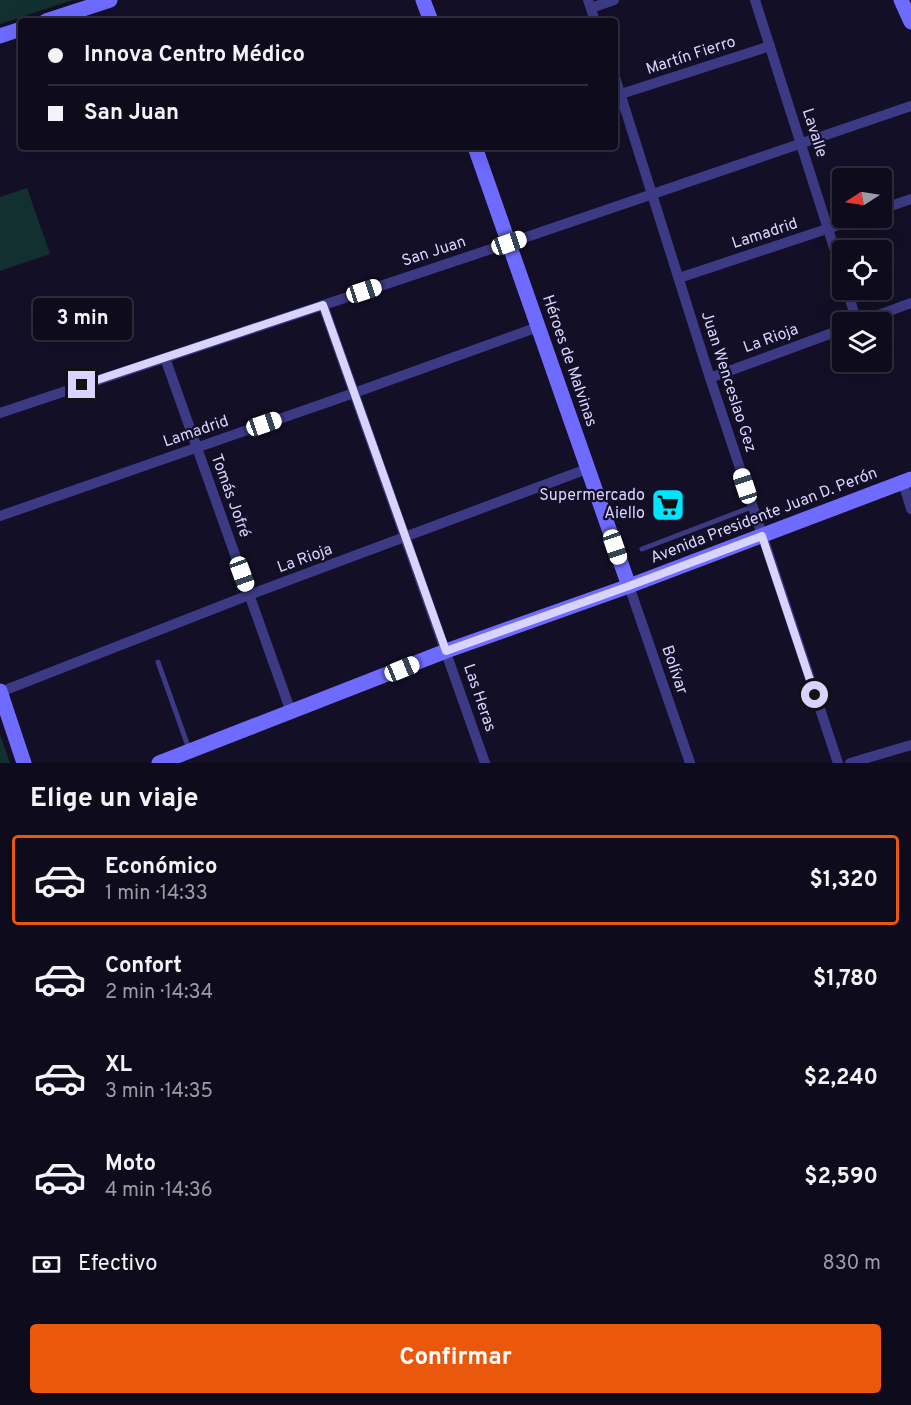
<!DOCTYPE html>
<html lang="es">
<meta charset="utf-8">
<style>
body{margin:0;font-family:Overpass,sans-serif;background:#1c1929;color:#f1f3f6;height:100vh;display:flex;flex-direction:column;font-size:22px;white-space:nowrap}
*{box-sizing:border-box;margin:0}
p{font-size:20px;color:#9b9ba3}
.icon{flex:none;width:33px;height:33px;fill:none;stroke:currentColor;stroke-width:2;stroke-linecap:round;stroke-linejoin:round}
.map{position:relative;height:763px;overflow:hidden}
.panel{display:flex;flex-direction:column;background:#0e0b1c;flex:1}
.panel>*{flex:none}
.top-card{position:absolute;left:18px;top:18px;width:600px;height:132px;border-radius:6px;box-shadow:0 6px 24px #0002,0 0 0 2px #2e2b3b;display:grid;align-content:center;height:132px;padding:0 30px;background:#0e0b1c}
.needle{width:39px;rotate:258deg}
.buttons{position:absolute;left:832px;top:168px;display:grid;gap:12px}
.buttons a{display:grid;place-items:center;width:60px;height:60px;border-radius:6px;background:#0e0b1c;box-shadow:0 6px 24px #0002,0 0 0 2px #2e2b3b;font-size:30px}
.end{position:absolute;width:27px;height:27px;margin:-14px;border:8px solid #d9d4ff;background:#111;box-shadow:0 0 0 3px #111}
.from{border-radius:50%}
.bubble{position:absolute;height:42px;border-radius:6px;background:#0e0b1c;box-shadow:0 6px 24px #0002,0 0 0 2px #2e2b3b;font-size:20px;font-weight:700;line-height:42px;text-align:center}
.car{position:absolute;width:18px;height:36px;margin:-18px -9px;border-radius:8px;box-shadow:0 0 4px 2px #0007;background:linear-gradient(#fff 24%,#345 0 40%,#fff 0 76%,#345 0 86%,#fff 0)}
.top-card b{display:flex;align-items:center;gap:21px;height:57px;font-size:22px}
.top-card b+b{border-top:2px solid #2e2b3b}
.top-card i{width:15px;height:15px;background:#f1f3f6}
ul{padding:0;list-style:none}
li{display:flex;align-items:center;gap:18px;height:90px;margin:0 12px 9px;padding:0 18px;border:3px solid transparent;border-radius:6px}
li div{flex:1}
li b{display:block;font-size:22px}
li em{font-style:normal;font-weight:700}
li.selected{border-color:#ea580c}
li>.icon{width:54px;height:54px;stroke-width:1.5}
h2{padding:0 30px;font-size:27px;line-height:72px}
.pay{display:flex;align-items:center;gap:15px;height:66px;padding:0 30px;font-size:22px}
.pay p{margin-inline-start:auto}
.primary-button{display:flex;gap:12px;margin-top:auto;padding:12px 30px}
.primary-button a{flex:1;height:69px;border-radius:6px;background:#ea580c;color:#fff;font-size:24px;font-weight:700;line-height:69px;text-align:center}
.map>svg:first-child{display:block}
</style>
<div class="map">
<svg width="911" height="763" viewBox="0 0 911 763">
<rect width="100%" height="100%" fill="#130f26"/>
<g fill="#12302f">
<path d="M0,0H73L0,24Z"/>
<path d="M27,188L50,254L0,271V197Z"/>
<path d="M0,735L10,763H0Z"/>
</g>
<g fill="none" stroke-linecap="round" stroke-linejoin="round">
<g stroke="#3d3a85" stroke-width="5">
<path d="M642,549L752,507"/>
<path d="M158,662L189,749"/>
</g>
<g stroke="#3d3a85" stroke-width="10">
<path d="M588,0L595,21"/>
<path d="M755,0L843,276"/>
<path d="M591,8L614,0"/>
<path d="M615,77L710,378L838,763"/>
<path d="M621,94L770,46"/>
<path d="M882,209L911,199"/>
<path d="M679,278L860,218"/>
<path d="M847,290L857,322"/>
<path d="M323,305L485,763"/>
<path d="M860,322L911,303"/>
<path d="M165,358L291,712"/>
<path d="M710,378L843,329"/>
<path d="M0,413L509,243L911,106"/>
<path d="M903,482L911,509"/>
<path d="M0,516L354,393L538,327"/>
<path d="M629,586L690,763"/>
<path d="M0,692L249,595L587,469"/>
<path d="M850,763L911,745"/>
</g>
<g stroke="#6f6bff" stroke-width="15">
<path d="M423,0L431,21"/>
<path d="M901,0L911,22"/>
<path d="M46,21L110,0"/>
<path d="M0,36L21,29"/>
<path d="M475,147L629,586"/>
<path d="M0,691L24,763"/>
<path d="M159,763L446,651L629,586L911,479"/>
</g>
</g>
<g fill="none" stroke-linecap="round" stroke-linejoin="round">
<path stroke="#d9d4ff" stroke-width="8" d="M82,385L323,305L446,651L629,586L762,536L815,695"/>
</g>
<defs>
<g id="supermarket-square" transform="scale(1.725)"><rect x="-9" y="-9" width="18" height="18" rx="4" fill="#00e5ff" stroke="#130f26"/><path d="M-6-5.5h2.5l.6 2H6L4.5 2H-2.5L-4.4-4H-6ZM-1.5 3.2a1.3 1.3 0 1 0 .1 0ZM3 3.2a1.3 1.3 0 1 0 .1 0Z" fill="#111"/></g>
</defs>
<g fill-rule="evenodd">
<use href="#supermarket-square" x="668" y="505"/>
</g>
<g text-anchor="middle" dominant-baseline="central" stroke-width="4.5" stroke-linejoin="round" paint-order="stroke">
<g font-size="16" fill="#d9d4ff" stroke="#130f26">
<text transform="translate(691 56) rotate(-18)">Martín Fierro</text>
<text transform="translate(814 133) rotate(72)">Lavalle</text>
<text transform="translate(765 234) rotate(-18)">Lamadrid</text>
<text transform="translate(434 252) rotate(-18)">San Juan</text>
<text transform="translate(771 339) rotate(-20)">La Rioja</text>
<text transform="translate(569 361) rotate(71)">Héroes de Malvinas</text>
<text transform="translate(728 382) rotate(72)">Juan Wenceslao Gez</text>
<text transform="translate(196 432) rotate(-19)">Lamadrid</text>
<text transform="translate(230 496) rotate(70)">Tomás Jofré</text>
<text transform="translate(764 516) rotate(-21)">Avenida Presidente Juan D. Perón</text>
<text transform="translate(305 559) rotate(-20)">La Rioja</text>
<text transform="translate(674 670) rotate(71)">Bolívar</text>
<text transform="translate(479 698) rotate(71)">Las Heras</text>
</g>
<g font-size="16" fill="#d9d4ff" stroke="#130f26" text-anchor="end">
<text x="645" y="496">Supermercado<tspan x="645" dy="18">Aiello</tspan></text>
</g>
</g>
</svg>
<div class="buttons">
<a><svg class="needle" viewBox="-14 -14 28 28"><path d="M0-13l5 13h-10z" fill="#e53935"/><path d="M0 13l5-13h-10z" fill="#9b9ba3"/></svg></a>
<a><svg class="icon" aria-label="locate" viewBox="0 0 24 24"><circle cx="12" cy="12" r="6"/><path d="M12 2v4M12 18v4M2 12h4M18 12h4"/></svg></a>
<a><svg class="icon" aria-label="layers" viewBox="0 0 24 24"><path d="M12 4l9 5-9 5-9-5zM3 14l9 5 9-5"/></svg></a>
</div>
<i class="end from" style="left:815px;top:695px"></i>
<i class="end" style="left:82px;top:385px"></i>
<div class="bubble" style="left:33px;top:298px;width:99px">3 min</div>
<i class="car" style="left:509px;top:243px;rotate:71deg"></i>
<i class="car" style="left:364px;top:291px;rotate:72deg"></i>
<i class="car" style="left:264px;top:424px;rotate:71deg"></i>
<i class="car" style="left:745px;top:486px;rotate:342deg"></i>
<i class="car" style="left:615px;top:547px;rotate:161deg"></i>
<i class="car" style="left:242px;top:574px;rotate:160deg"></i>
<i class="car" style="left:402px;top:669px;rotate:68deg"></i>
<div class="top-card">
<b><i class="from"></i>Innova Centro Médico</b>
<b><i></i>San Juan</b>
</div>
</div>
<section class="panel">
<h2>Elige un viaje</h2>
<ul>
<li class="selected"><svg class="icon" aria-label="car" viewBox="0 0 24 24"><path d="M5 17H2v-5l4-1 3-4h7l3 4 3 1v5h-3M9 17h6M6 11h13"/><circle cx="7" cy="17" r="2"/><circle cx="17" cy="17" r="2"/></svg><div><b>Económico</b><p>1 min · 14:33</p></div><em>$1,320</em></li>
<li><svg class="icon" aria-label="car" viewBox="0 0 24 24"><path d="M5 17H2v-5l4-1 3-4h7l3 4 3 1v5h-3M9 17h6M6 11h13"/><circle cx="7" cy="17" r="2"/><circle cx="17" cy="17" r="2"/></svg><div><b>Confort</b><p>2 min · 14:34</p></div><em>$1,780</em></li>
<li><svg class="icon" aria-label="car" viewBox="0 0 24 24"><path d="M5 17H2v-5l4-1 3-4h7l3 4 3 1v5h-3M9 17h6M6 11h13"/><circle cx="7" cy="17" r="2"/><circle cx="17" cy="17" r="2"/></svg><div><b>XL</b><p>3 min · 14:35</p></div><em>$2,240</em></li>
<li><svg class="icon" aria-label="car" viewBox="0 0 24 24"><path d="M5 17H2v-5l4-1 3-4h7l3 4 3 1v5h-3M9 17h6M6 11h13"/><circle cx="7" cy="17" r="2"/><circle cx="17" cy="17" r="2"/></svg><div><b>Moto</b><p>4 min · 14:36</p></div><em>$2,590</em></li>
</ul>
<div class="pay"><svg class="icon" aria-label="cash" viewBox="0 0 24 24"><path d="M3 7h18v10H3z"/><circle cx="12" cy="12" r="2"/></svg>Efectivo<p>830 m</p></div>
<div class="primary-button"><a>Confirmar</a></div>
</section>
